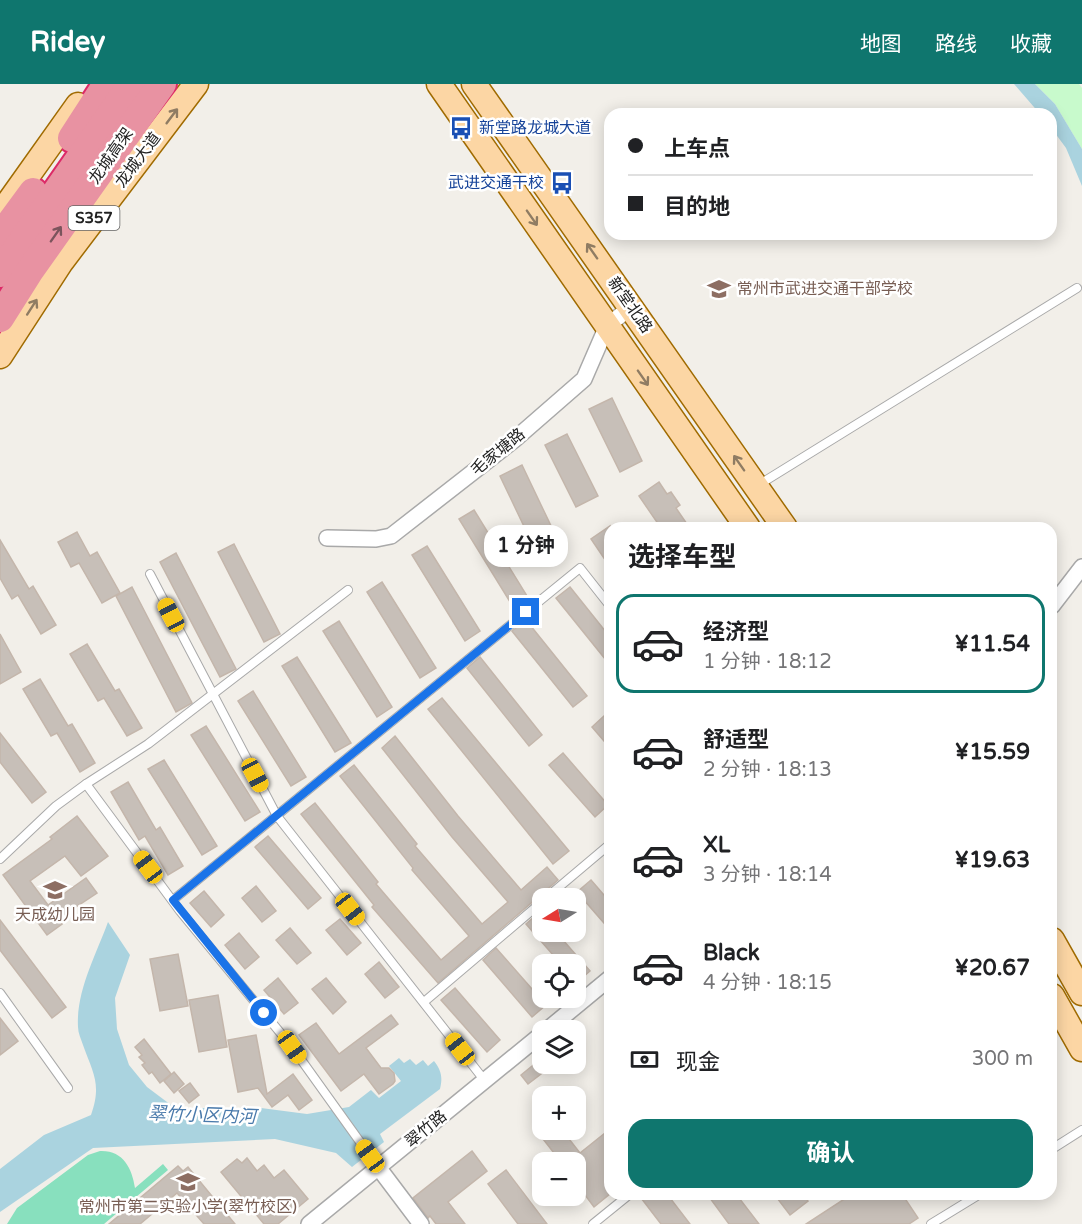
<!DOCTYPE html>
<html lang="zh">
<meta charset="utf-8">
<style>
body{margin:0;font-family:"Varela Round","Noto Sans SC",sans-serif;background:#f2f2f2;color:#202124;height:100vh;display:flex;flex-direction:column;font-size:22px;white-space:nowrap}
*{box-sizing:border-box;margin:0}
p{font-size:20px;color:#757577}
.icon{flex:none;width:33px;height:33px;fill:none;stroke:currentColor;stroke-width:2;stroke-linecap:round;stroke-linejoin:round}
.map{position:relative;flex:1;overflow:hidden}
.side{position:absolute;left:604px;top:438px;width:453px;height:678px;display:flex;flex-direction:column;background:#fff;border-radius:18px;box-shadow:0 3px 15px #0003}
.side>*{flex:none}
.banner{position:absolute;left:604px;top:24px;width:453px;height:132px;border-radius:18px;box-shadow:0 3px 15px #0003;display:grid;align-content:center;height:132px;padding:0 24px;background:#fff}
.needle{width:39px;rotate:259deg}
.controls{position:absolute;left:532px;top:804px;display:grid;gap:12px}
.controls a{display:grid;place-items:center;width:54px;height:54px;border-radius:12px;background:#fff;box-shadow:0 3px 15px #0003;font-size:30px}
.end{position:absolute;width:27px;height:27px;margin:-14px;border:8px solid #1a73e8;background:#fff;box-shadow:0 0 0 3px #fff}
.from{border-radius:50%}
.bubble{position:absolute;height:42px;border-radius:18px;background:#fff;box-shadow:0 3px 15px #0003;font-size:20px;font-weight:700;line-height:42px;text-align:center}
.car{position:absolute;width:18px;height:36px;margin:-18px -9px;border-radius:8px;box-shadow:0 0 4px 2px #0007;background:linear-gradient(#f5c518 24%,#345 0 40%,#f5c518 0 76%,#345 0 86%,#f5c518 0)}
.banner b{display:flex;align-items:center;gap:21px;height:57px;font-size:22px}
.banner b+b{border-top:2px solid #e0e0e0}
.banner i{width:15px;height:15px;background:#202124}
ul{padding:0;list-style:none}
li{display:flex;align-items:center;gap:18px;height:99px;margin:0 12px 9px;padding:0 12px;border:3px solid transparent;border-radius:18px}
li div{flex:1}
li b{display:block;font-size:22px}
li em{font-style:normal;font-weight:700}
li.on{border-color:#0f766e}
li>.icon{width:54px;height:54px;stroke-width:1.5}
h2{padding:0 24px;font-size:27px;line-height:72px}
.pay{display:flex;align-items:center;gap:15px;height:66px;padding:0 24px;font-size:22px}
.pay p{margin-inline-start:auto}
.action{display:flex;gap:12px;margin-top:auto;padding:12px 24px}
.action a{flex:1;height:69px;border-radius:18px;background:#0f766e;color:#fff;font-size:24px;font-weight:700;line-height:69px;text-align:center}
header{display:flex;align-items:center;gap:36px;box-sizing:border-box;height:84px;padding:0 30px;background:#0f766e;color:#fff}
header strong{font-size:28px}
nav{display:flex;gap:33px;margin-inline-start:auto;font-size:21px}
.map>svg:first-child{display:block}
</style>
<header>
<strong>Ridey</strong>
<nav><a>地图</a><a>路线</a><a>收藏</a></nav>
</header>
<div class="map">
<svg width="1082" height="1140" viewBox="0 0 1082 1140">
<rect width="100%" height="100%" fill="#f2efe9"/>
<path fill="#c8facc" d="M1035,0H1079L1082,4V65L1055,20Z"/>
<path fill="#88e0be" d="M100,1067C123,1066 132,1084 135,1104L163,1080L168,1086L104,1140H7L17,1124L88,1071Z"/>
<g fill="#aad3df">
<path d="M1014,0H1035L1055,20L1082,65V102L1066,64L1052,45V30H1040Z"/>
<path d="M108,838L130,871L115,914L117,945L129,981L147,1003L171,1021L188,1024H261L307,1030L349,1023L371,1006L379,1014L401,997L389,982L399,974L404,979L410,975L416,981L423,976L428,982L434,977C441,986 443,993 440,1005L380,1050L384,1058L352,1083L336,1069L275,1055L93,1064L0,1128V1085L44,1051L91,1031C102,1000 93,989 83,961C81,955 78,949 78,943C76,907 96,871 108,838Z"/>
</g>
<g fill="#c7bfb8" stroke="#c4b6ab" stroke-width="1.5">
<path d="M612,314L642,377L620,388L589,325Z"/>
<path d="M567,350L598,412L576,423L545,361Z"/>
<path d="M522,381L552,444L530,455L500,392Z"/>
<path d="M659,398L667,410L671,408L680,421L676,424L687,440L680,444H661L639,412Z"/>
<path d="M474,426L527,512L512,521L459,435Z"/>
<path d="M610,442V483L591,455Z"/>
<path d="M77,448L90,472L97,468L120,509L102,519L79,479L71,483L58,458Z"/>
<path d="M0,456L29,505L33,502L56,541L41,550L18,511L12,515L0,494Z"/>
<path d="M234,460L280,550L264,558L218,468Z"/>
<path d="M427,462L480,547L465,557L412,471Z"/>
<path d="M176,469L236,585L220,593L160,478Z"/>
<path d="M382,498L436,584L420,594L367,508Z"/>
<path d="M132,503L192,619L176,628L116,512Z"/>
<path d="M570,503L610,553V581L556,514Z"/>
<path d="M526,536L587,612L573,623L512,547Z"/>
<path d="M339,537L392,623L377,633L323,547Z"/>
<path d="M0,550L21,588L0,600Z"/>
<path d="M87,560L115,607L119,605L142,644L127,652L104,614L98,617L70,570Z"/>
<path d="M297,573L351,659L335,668L282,582Z"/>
<path d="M480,573L542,651L529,662L467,584Z"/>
<path d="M40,595L68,642L72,640L95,679L80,688L57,649L51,652L23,605Z"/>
<path d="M253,607L306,693L291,702L238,617Z"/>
<path d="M442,614L569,767L553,780L428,625Z"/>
<path d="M605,631L610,637V664L592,643Z"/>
<path d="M206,642L260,728L245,737L191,651Z"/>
<path d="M0,649L46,708L32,719L0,678Z"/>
<path d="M395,652L458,732L521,806L547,783L558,796L438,899L372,823L374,821L301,730L315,719L378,798L376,800L441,876L469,852L412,786L413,784L340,692L354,681L417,760L415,762L482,840L508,818L452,753L382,664Z"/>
<path d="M563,669L608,721L595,733L549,681Z"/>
<path d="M164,676L217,762L202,771L148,685Z"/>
<path d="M128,698L156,746L160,743L183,782L168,791L145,752L139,756L111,708Z"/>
<path d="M77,732L108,772L81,792L65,772L30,797L48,821L86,794L97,809L58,835L62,840L47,851L3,791L52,755L50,753Z"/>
<path d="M268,752L321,814L308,825L255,763Z"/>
<path d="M591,796L610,818V846L577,808Z"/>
<path d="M256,802L276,827L262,838L242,814Z"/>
<path d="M204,807L224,831L211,843L190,819Z"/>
<path d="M543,825V848H556L590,887L576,899V880H561L526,840Z"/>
<path d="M340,835L361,859L347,871L326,846Z"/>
<path d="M0,836L66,923L52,934L0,866Z"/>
<path d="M290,844L311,869L297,880L276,856Z"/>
<path d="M239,849L259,873L245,885L225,861Z"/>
<path d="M496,864L546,921L532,933L483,876Z"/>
<path d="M178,870L188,922L160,927L150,875Z"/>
<path d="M379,878L399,903L385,914L365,890Z"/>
<path d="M278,894L298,919L284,930L264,906Z"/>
<path d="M326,894L346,918L333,930L312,905Z"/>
<path d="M455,904L500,956L487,968L441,916Z"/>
<path d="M218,911L227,963L199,968L189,916Z"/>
<path d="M391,931L398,940L366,964L381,984H389L394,989L395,997L393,1000L379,1010L364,990L341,1007L299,951L316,939L339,970Z"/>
<path d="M0,934L18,957L0,971Z"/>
<path d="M256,951L267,1010L293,990L312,1016L299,1026L288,1011L272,1023L258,1004L238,1008L228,956Z"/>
<path d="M144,955L171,990L160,999L152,988L149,990L142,981L145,979L139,973L142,971L135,963Z"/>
<path d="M543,973V980H554L528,1000L521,991Z"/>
<path d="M174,988L184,1000L174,1009L164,997Z"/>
<path d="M190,999L199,1011L189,1019L179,1007Z"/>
<path d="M610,1045V1110L594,1123L576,1099V1078H561L536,1046H562L580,1069Z"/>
<path d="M472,1067L487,1087L448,1118L465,1140H436L430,1132L428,1134L413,1114Z"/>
<path d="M247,1074L257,1087L264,1081L274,1094L284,1086L308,1115L278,1140H264L221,1088L237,1075L242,1079Z"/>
<path d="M178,1082L183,1087L188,1083L235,1140H204L177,1109L140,1140H109Z"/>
<path d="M506,1086L547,1140H518L488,1100Z"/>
<path d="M638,1110H667L690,1140H661Z"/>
<path d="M707,1110H736L759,1140H729Z"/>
<path d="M774,1110H803L808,1117L790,1131Z"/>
<path d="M852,1110H902L918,1134L909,1140H806Z"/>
</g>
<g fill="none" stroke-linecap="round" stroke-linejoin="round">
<g stroke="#a9a9a9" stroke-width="10">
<g id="lane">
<path d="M760,400L1077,204"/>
<path d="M150,490L277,732L485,997"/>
<path d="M86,700L180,827L292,963L378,1083"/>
<path d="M0,775L56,722L86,700L148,660L348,506"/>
<path d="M546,814L610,760"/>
<path d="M173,816L580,484L610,522"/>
<path d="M0,909L68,1004"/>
<path d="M424,918L543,817"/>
<path d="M1052,1065L1082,1046"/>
<path d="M593,1140L630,1110"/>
<path d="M931,1140L980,1110"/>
</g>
</g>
<g stroke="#a9a9a9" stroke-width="18">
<g id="street">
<path d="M327,454L376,455L391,452L514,356L584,295L607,242L631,223"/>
<path d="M1052,522L1082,483"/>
<path d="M547,946L610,894"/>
<path d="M378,1083L421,1140"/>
<path d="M309,1140L543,949"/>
</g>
</g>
<g stroke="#a06b00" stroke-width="27">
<g id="primary">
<path d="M439,0L748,444"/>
<path d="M474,0L785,444"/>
<path d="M4,125L78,21"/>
<path d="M0,272L61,178L196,0"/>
<path d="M1052,856L1082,909"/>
<path d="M1052,912L1082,965"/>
</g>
</g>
<g stroke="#dc2a67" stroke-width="32">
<g id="highway">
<path d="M72,54L107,0"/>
<path d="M0,153L33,108"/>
<path d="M0,189L132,0"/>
<path d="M0,234L29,188L162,0"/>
</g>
</g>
<use href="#lane" stroke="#fff" stroke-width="8"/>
<use href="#street" stroke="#fff" stroke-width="15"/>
<use href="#primary" stroke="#fcd6a4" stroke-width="24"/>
<use href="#highway" stroke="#e892a2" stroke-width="28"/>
</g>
<defs><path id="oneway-shaft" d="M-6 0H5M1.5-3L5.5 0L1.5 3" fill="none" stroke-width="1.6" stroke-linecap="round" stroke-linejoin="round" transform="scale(1.5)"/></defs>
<g stroke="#8f7c63">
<use href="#oneway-shaft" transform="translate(172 32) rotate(-53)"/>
<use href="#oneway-shaft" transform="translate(532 134) rotate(55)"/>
<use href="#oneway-shaft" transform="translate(592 167) rotate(-125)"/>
<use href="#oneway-shaft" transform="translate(32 223) rotate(-57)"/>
<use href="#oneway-shaft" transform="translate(643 294) rotate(55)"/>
<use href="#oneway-shaft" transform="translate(739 379) rotate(-125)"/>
</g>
<use stroke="#7b545c" href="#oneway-shaft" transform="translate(56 150) rotate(-55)"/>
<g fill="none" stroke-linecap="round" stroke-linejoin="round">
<path stroke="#1a73e8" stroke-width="8" d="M264,929L173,816L526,528"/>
</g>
<defs>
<g id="bus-bare" transform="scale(1.8)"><path d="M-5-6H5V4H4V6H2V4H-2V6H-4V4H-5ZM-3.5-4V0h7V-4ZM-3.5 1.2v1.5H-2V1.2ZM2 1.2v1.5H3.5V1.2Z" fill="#1a4fb4" stroke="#fff" stroke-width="2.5" paint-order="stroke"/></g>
<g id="school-bare" transform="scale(1.8)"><path d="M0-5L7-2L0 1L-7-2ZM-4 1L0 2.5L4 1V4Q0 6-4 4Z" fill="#8d6e63" stroke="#fff" stroke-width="2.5" paint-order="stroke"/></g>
</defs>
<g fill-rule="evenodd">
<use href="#bus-bare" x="461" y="44"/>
<use href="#bus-bare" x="562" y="99"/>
<use href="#school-bare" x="719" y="205"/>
<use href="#school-bare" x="55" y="806"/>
<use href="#school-bare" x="188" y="1098"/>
</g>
<g text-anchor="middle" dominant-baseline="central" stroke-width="5" stroke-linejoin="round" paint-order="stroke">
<rect fill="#fff" stroke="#646464" stroke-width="1.5" x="68.5" y="122" width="51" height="24" rx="4.5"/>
<g font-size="15" font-weight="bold" fill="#222">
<text x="94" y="134">S357</text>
</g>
<g font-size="16" fill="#164399" stroke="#fff" text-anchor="start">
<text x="479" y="44">新堂路龙城大道</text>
<text x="544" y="99" text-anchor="end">武进交通干校</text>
</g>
<g font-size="16" fill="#222" stroke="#fff">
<text transform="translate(111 72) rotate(-55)">龙城高架</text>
<text transform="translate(138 76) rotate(-53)">龙城大道</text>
<text transform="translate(630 221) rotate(55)">新堂北路</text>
<text transform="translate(498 368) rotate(-39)">毛家塘路</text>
<text transform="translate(426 1045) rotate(-39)">翠竹路</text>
</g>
<g font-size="16" fill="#785e54" stroke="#fff">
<text x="737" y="205" text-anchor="start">常州市武进交通干部学校</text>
<text x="55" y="831">天成幼儿园</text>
<text x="188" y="1123">常州市第二实验小学(翠竹校区)</text>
</g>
<g font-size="18" font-style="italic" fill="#4a7aab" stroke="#fff">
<text transform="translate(202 1031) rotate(2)">翠竹小区内河</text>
</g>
</g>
</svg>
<div class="controls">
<a><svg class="needle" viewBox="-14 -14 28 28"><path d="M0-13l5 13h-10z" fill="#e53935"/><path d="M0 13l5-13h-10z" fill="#757577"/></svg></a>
<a><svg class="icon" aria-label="locate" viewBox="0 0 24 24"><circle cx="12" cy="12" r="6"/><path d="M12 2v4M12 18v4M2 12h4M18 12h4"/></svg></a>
<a><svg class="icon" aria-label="layers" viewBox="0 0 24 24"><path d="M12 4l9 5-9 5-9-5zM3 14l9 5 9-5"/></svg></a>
<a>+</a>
<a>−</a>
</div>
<i class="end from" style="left:264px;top:929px"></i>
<i class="end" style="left:526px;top:528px"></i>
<div class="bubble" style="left:484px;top:441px;width:84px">1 分钟</div>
<i class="car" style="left:171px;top:531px;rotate:332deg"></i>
<i class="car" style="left:255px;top:691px;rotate:152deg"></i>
<i class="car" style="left:148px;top:783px;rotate:323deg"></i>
<i class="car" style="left:350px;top:825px;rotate:142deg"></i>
<i class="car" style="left:292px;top:963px;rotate:145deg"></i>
<i class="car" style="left:460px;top:965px;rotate:322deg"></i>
<i class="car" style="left:370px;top:1072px;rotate:324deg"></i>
<div class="banner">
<b><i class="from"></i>上车点</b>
<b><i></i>目的地</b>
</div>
<section class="side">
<h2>选择车型</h2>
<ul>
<li class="on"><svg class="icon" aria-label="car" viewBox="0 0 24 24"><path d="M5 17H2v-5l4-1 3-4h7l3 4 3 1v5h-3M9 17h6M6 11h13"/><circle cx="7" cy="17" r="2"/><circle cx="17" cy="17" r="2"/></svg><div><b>经济型</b><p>1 分钟 · 18:12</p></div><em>¥11.54</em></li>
<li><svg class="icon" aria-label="car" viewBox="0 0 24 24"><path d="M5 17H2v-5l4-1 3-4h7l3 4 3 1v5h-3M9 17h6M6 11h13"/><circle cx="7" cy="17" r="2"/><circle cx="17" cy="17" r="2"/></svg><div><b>舒适型</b><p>2 分钟 · 18:13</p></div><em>¥15.59</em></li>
<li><svg class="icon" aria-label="car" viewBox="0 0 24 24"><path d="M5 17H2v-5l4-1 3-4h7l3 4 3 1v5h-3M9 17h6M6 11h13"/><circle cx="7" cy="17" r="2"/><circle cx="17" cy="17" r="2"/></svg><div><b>XL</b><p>3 分钟 · 18:14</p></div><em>¥19.63</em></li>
<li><svg class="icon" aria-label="car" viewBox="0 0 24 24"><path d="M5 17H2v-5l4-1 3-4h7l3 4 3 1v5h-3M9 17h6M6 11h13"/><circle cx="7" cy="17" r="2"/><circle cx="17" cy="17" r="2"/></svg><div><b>Black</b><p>4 分钟 · 18:15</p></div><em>¥20.67</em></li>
</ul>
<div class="pay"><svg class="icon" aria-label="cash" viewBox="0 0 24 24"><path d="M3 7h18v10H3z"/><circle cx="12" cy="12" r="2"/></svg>现金<p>300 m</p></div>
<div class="action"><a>确认</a></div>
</section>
</div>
